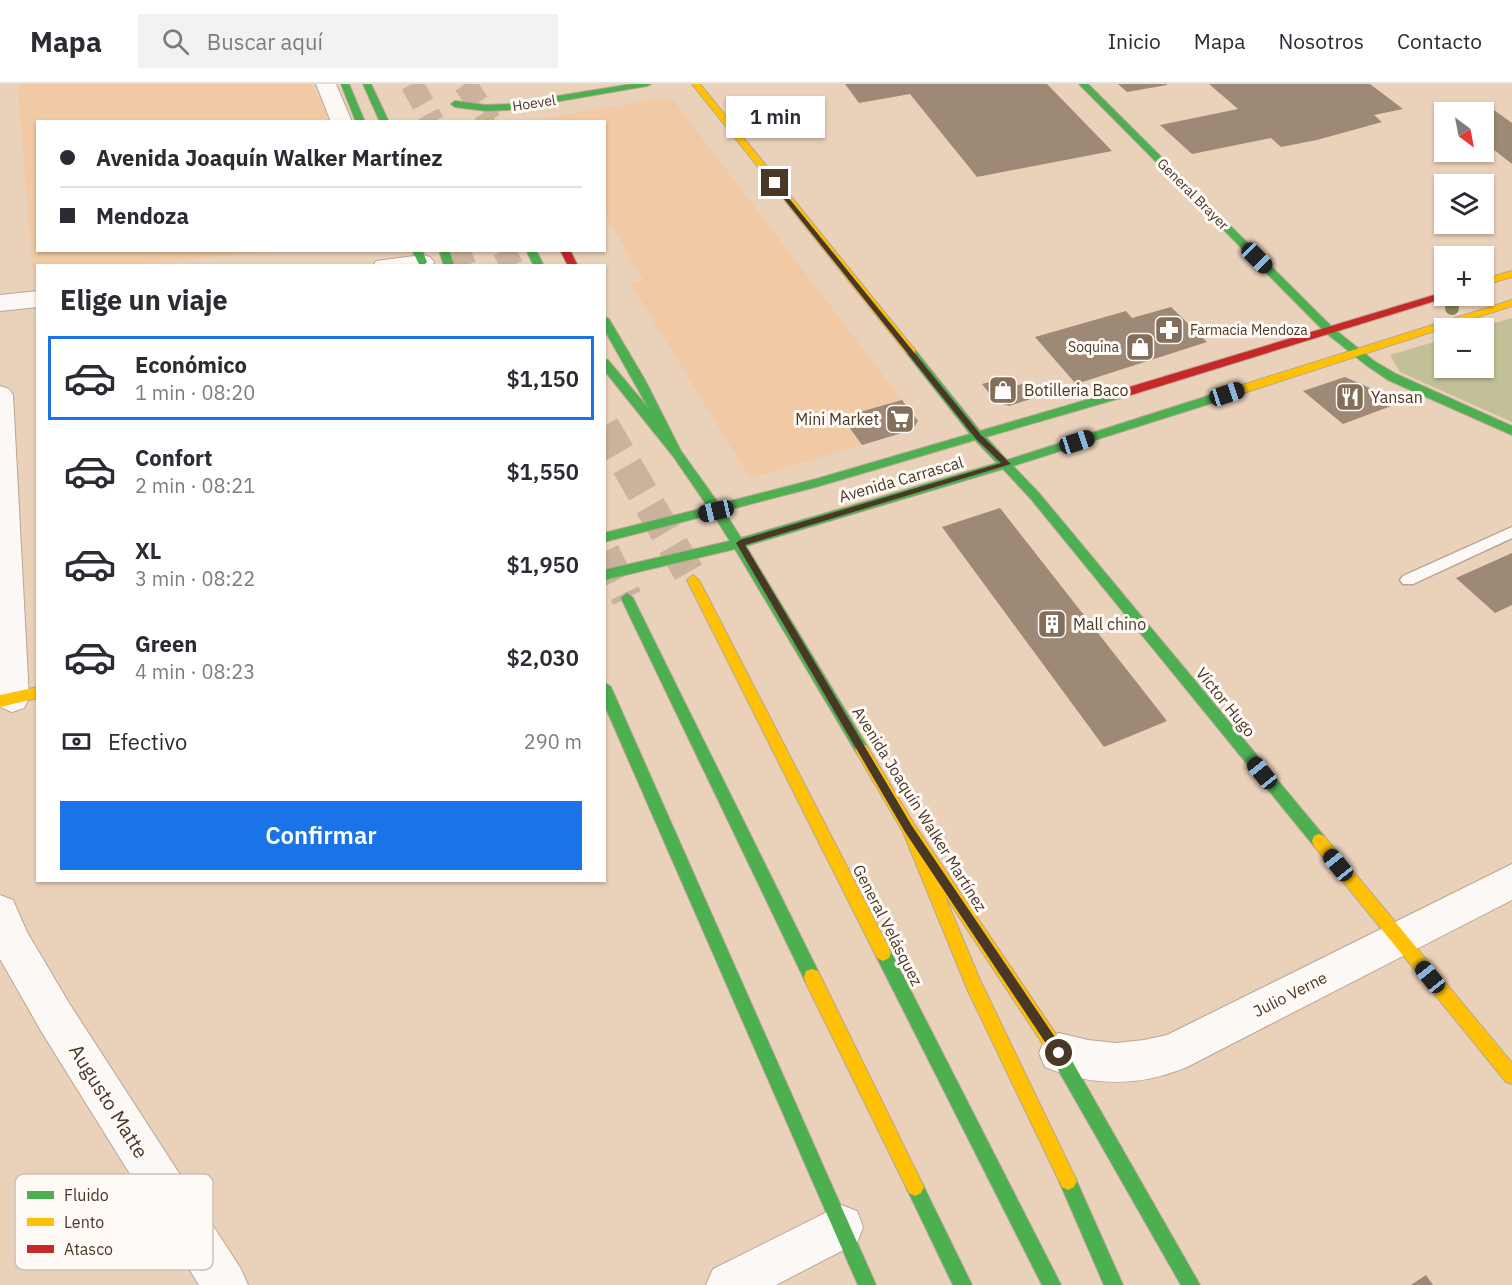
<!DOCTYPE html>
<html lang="es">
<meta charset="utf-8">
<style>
body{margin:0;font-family:"IBM Plex Sans",sans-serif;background:#f2f2f3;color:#2b2b33;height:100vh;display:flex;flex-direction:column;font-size:22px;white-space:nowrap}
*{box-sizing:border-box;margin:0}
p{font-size:20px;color:#7c7c81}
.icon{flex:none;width:33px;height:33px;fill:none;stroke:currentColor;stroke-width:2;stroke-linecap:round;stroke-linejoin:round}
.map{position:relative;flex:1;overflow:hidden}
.drawer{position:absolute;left:36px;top:180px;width:570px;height:618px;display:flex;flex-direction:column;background:#fff;border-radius:0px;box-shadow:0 2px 4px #0004}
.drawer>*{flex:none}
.hud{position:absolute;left:36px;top:36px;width:570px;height:132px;border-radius:0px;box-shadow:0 2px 4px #0004;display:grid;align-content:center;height:132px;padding:0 24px;background:#fff}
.needle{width:39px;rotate:148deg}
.controls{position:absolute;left:1434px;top:18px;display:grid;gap:12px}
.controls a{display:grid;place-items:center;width:60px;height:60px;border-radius:0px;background:#fff;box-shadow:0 2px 4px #0004;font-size:30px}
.end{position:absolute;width:27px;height:27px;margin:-14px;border:8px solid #4a3827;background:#fff;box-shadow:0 0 0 3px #fff}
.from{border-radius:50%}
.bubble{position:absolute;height:42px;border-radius:0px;background:#fff;box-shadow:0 2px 4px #0004;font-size:20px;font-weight:600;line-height:42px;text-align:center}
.car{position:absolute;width:18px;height:36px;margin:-18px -9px;border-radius:8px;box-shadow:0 0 4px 2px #0007;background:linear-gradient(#222 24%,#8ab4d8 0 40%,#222 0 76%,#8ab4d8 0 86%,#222 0)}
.hud b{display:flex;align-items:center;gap:21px;height:57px;font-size:22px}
.hud b+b{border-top:2px solid #e1e1e2}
.hud i{width:15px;height:15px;background:#2b2b33}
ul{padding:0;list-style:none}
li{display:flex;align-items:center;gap:18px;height:84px;margin:0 12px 9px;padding:0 12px;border:3px solid transparent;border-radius:0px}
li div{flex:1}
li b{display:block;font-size:22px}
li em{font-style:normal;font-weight:600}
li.active{border-color:#1a73e8}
li>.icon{width:54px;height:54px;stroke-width:1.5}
h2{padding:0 24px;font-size:27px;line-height:72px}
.pay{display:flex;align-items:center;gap:15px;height:66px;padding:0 24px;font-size:22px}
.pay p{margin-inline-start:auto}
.button{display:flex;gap:12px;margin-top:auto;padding:12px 24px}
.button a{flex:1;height:69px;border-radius:0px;background:#1a73e8;color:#fff;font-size:24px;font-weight:600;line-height:69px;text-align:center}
header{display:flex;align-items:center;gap:36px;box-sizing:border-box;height:84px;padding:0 30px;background:#fff;border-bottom:2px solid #e1e1e2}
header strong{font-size:28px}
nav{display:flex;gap:33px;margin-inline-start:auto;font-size:21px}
.search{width:420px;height:54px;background:#f2f2f3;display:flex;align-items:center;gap:15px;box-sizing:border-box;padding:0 21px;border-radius:0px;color:#7c7c81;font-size:22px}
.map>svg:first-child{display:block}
</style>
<header>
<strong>Mapa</strong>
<div class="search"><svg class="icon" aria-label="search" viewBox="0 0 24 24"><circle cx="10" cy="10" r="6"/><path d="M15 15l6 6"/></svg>Buscar aquí</div>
<nav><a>Inicio</a><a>Mapa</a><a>Nosotros</a><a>Contacto</a></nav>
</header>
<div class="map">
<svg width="1512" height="1201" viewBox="0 0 1512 1201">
<rect width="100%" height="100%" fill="#ead1ba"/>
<g fill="#f1c9a4">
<path d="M18,0H311L330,37L38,38V166L284,167L123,181L38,182L37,186L32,184Z"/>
<path d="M664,14L673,16L918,337L912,346L750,394L631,200L644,197L605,131L604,38L547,37L545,34Z"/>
</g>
<path fill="#c1c097" d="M1512,234V338L1400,288L1390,271L1444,255V284H1484V244H1478Z"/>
<g fill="#9d8976">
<path d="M845,0H1047L1112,67L977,93L910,10L859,19Z"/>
<path d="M1118,0H1167V1L1127,8Z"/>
<path d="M1209,0H1370L1403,25L1374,31L1382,38L1317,56L1281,63L1271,54L1192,70L1160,41L1238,25Z"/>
<path d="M1484,19L1512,39V80L1484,58V28H1439Z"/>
<path d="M1171,223L1207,258L1076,300L1035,253L1126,227L1132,234Z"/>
<path d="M1008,293L1015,302L1027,298L1040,312L1009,322L996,318L982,300Z"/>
<path d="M1345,293L1402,318L1343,340L1303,307Z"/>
<path d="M902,316L918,337L912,346L862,361L842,333Z"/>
<path d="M1000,424L1167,637L1104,663L942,443Z"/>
<path d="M1512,469V521L1495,529L1456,494Z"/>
<path d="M1426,1191L1433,1201H1411Z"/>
</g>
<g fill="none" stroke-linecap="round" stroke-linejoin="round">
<g stroke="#cab29d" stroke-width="23" stroke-dasharray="23 11" stroke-linecap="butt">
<path d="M412,0L433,38"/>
<path d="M465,0L490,37"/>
<path d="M458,166L465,182"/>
<path d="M504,166L512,182"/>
</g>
<g stroke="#cab29d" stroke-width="31" stroke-dasharray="31 15" stroke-linecap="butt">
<path d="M604,342L693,496"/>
<path d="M604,468L627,514"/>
</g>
<g stroke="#baa694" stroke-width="3">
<path id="lane" d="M1512,443V454L1413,500H1403L1400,496L1403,492Z"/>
</g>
<g stroke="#baa694" stroke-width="2">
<g id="street">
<path d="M316,0H336L352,38H331Z"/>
<path d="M422,171L430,173L434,178L432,182H373L376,177Z"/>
<path d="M38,207V223L0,227V211Z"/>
<path d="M0,302L9,305L13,311L29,614L24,624L12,628L0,623Z"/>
<path d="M1512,780V816L1187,983C1139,1003 1093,1003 1045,983L1039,969L1045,955L1059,949L1088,956L1116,959L1144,956L1167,951Z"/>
<path d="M0,811L13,816L27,848L69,919L241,1185L248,1201H199L41,947L0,875Z"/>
<path d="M841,1121L857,1127L863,1143L857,1159L776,1201H706L713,1185Z"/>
</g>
</g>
<g stroke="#baa694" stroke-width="2">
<g id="fast">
<path d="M341,0H349L365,38H356Z"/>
<path d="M363,0H371L389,38H380Z"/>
<path d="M632,0H651L647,2L508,26L486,27L455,23L451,20L455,17L486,21L508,20Z"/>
<path d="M1079,0H1088L1333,244L1374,277L1396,290L1512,342V351L1388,296L1366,281L1325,248Z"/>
<path d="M412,166H422L427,178L425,180H419Z"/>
<path d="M439,166H449L454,182H444Z"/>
<path d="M526,166H536L544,182H534Z"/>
<path d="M604,232L609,235L645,296L681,367L719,420L816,395L970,350L907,270L906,268L911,265L915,266L980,347L1127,304L1132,308L1131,311L986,353L1007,376L1239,302H1247V308L1013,382L1039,409L1324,752L1326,757L1324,762L1319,764L1314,762L1031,415L1003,385L746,462L867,662L869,666L867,670L862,672L857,670L735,465L604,496V486L730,457L713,430L604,458V449L708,423L673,372L604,286V275L608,276L649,325L604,245ZM975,356L997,379L741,454L724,427L816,403Z"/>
<path d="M627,509L633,514L818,887L820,893L818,899L812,901L806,899L621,514Z"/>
<path d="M604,598L611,603L876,1201H858L604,620Z"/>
<path d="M883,861L889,864L1061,1201H1042L877,874L875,869L877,864Z"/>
<path d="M1054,954L1060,956L1200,1201H1181L1048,968L1046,962L1048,956Z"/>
<path d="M1068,1088L1074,1091L1123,1201H1104L1059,1097L1062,1091Z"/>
<path d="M915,1094L921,1097L972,1201H953L906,1103L909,1097Z"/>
</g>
</g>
<g stroke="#baa694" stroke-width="2">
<g id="slow">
<path d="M692,0H700L915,266V270H907Z"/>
<path d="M490,34L493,35L494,38H486Z"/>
<path d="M1512,187V193L1484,201V195Z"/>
<path d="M1512,216V222L1247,308L1243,309L1238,305L1239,302Z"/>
<path d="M693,491L699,496L889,864L891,869L889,874L883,877L877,874L687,496Z"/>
<path d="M38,603V614L0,623V611Z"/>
<path d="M862,660L867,662L914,740L1060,956L1062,962L1060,968L1054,970L1048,968L944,810L980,896L1074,1091L1077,1097L1074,1103L1068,1106L1062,1103L968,907L903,748L855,666L857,662Z"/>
<path d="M1319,750L1324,752L1512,979V1000L1506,998L1314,762L1312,757L1314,752Z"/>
<path d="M812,885L818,887L921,1097L924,1103L921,1109L915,1112L909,1109L806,899L804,893L806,887Z"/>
</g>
</g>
<g stroke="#baa694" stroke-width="2">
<g id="jam">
<path d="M560,166H570L578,182H568Z"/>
<path d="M1444,208V212H1449L1448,213L1131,311H1123L1122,308L1123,305Z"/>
</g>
</g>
<use href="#lane" fill="#fcf8f5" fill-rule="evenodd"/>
<use href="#street" fill="#fcf8f5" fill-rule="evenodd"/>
<use href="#fast" fill="#4caf50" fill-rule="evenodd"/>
<use href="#slow" fill="#ffc107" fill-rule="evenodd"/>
<use href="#jam" fill="#c62828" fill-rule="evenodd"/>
</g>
<circle fill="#868459" cx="1452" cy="224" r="7"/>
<path fill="#4a3827" d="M775,97L981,351L1011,380L745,461L912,742L1063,965V973L1059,975L1055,973L905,748L736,459L740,456L1001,379L976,355L772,100Z"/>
<defs>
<g id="pharmacy-square" transform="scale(1.5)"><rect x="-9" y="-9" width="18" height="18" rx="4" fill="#826e5a" stroke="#fffaf6"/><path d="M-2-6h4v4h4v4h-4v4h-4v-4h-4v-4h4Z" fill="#fff"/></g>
<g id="shop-square" transform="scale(1.5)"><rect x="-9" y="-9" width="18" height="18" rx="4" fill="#826e5a" stroke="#fffaf6"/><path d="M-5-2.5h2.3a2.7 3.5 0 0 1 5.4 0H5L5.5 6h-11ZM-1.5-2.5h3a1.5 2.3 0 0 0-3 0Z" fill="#fff"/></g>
<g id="restaurant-square" transform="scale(1.5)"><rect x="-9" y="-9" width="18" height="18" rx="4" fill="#826e5a" stroke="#fffaf6"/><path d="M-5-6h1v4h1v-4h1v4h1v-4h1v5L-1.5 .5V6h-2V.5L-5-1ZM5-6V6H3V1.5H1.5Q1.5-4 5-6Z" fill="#fff"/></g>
<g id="supermarket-square" transform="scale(1.5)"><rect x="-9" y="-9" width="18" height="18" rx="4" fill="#826e5a" stroke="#fffaf6"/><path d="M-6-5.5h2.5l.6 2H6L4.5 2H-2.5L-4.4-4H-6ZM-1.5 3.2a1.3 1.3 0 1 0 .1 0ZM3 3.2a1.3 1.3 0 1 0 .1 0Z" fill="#fff"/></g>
<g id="building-square" transform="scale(1.5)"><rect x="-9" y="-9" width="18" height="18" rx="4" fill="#826e5a" stroke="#fffaf6"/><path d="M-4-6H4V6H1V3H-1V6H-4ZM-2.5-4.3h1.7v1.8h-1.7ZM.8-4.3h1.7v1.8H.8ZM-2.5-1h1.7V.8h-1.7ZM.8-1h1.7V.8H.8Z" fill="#fff"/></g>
</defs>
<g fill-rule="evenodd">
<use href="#pharmacy-square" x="1169" y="246"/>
<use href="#shop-square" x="1140" y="263"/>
<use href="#shop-square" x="1003" y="306"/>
<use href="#restaurant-square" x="1350" y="313"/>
<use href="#supermarket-square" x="900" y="335"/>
<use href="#building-square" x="1052" y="540"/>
</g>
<g text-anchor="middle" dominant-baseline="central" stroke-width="6" stroke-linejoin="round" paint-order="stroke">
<g font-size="14" fill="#4a3827" stroke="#fffaf6">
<text transform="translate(534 19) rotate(-9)">Hoevel</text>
<text transform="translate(1193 110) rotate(45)">General Brayer</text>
</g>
<g font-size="14" fill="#4a3827" stroke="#fffaf6" text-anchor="start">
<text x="1190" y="246">Farmacia Mendoza</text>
<text x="1119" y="263" text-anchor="end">Soquina</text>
</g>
<g font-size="16" fill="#4a3827" stroke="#fffaf6" text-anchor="start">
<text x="1024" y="306">Botilleria Baco</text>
<text x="1371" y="313">Yansan</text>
<text x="879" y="335" text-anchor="end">Mini Market</text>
<text x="1073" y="540">Mall chino</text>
</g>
<g font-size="16" fill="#4a3827" stroke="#fffaf6">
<text transform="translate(901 395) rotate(-16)">Avenida Carrascal</text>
<text transform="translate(1226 618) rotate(51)">Víctor Hugo</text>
<text transform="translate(920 725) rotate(58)">Avenida Joaquín Walker Martínez</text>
<text transform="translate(888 841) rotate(63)">General Velásquez</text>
<text transform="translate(1290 910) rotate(-27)">Julio Verne</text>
</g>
<g font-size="20" fill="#4a3827" stroke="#fffaf6">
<text transform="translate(109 1017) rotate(58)">Augusto Matte</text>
</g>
</g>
<rect x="15" y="1090" width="198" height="96" rx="9" fill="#fffaf6" stroke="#c9c0b8" stroke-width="1.5"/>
<rect x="27" y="1107" width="27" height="8" fill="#4caf50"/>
<rect x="27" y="1134" width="27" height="8" fill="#ffc107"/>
<rect x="27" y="1161" width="27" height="8" fill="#c62828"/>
<g font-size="16" fill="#4a3827">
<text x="64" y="1117">Fluido</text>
<text x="64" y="1144">Lento</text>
<text x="64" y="1171">Atasco</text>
</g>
</svg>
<div class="controls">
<a><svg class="needle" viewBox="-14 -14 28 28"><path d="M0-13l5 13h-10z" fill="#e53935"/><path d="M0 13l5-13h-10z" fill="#7c7c81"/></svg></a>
<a><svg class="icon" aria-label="layers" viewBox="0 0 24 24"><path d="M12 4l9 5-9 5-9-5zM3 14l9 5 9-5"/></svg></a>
<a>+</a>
<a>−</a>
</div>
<i class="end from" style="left:1059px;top:969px"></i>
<i class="end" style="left:775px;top:99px"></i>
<div class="bubble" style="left:726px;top:12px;width:99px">1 min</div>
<i class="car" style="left:1257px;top:174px;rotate:135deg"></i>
<i class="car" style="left:1227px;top:310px;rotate:72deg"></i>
<i class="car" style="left:1077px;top:358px;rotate:72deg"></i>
<i class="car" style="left:716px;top:427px;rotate:257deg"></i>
<i class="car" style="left:1262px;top:689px;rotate:321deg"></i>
<i class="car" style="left:1338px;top:781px;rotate:321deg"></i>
<i class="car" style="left:1430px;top:893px;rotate:321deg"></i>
<div class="hud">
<b><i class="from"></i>Avenida Joaquín Walker Martínez</b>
<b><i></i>Mendoza</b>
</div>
<section class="drawer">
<h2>Elige un viaje</h2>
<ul>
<li class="active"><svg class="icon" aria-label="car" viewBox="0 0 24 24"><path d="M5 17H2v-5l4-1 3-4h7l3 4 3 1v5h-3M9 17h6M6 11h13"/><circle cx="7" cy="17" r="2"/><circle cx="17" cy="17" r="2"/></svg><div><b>Económico</b><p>1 min · 08:20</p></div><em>$1,150</em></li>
<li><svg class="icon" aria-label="car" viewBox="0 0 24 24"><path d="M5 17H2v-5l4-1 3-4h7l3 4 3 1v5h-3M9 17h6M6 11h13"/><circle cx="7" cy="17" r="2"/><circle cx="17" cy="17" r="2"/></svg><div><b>Confort</b><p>2 min · 08:21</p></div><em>$1,550</em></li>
<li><svg class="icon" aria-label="car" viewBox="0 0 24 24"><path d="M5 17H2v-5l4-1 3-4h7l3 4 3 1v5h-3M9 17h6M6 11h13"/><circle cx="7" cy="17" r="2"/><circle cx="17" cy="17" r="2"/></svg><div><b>XL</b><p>3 min · 08:22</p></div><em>$1,950</em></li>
<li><svg class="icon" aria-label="car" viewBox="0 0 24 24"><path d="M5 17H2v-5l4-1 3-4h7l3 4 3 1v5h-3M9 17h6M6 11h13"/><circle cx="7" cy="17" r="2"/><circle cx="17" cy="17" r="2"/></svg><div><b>Green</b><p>4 min · 08:23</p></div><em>$2,030</em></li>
</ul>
<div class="pay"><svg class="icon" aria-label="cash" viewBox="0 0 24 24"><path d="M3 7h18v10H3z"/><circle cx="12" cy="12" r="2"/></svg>Efectivo<p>290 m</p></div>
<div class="button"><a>Confirmar</a></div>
</section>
</div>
